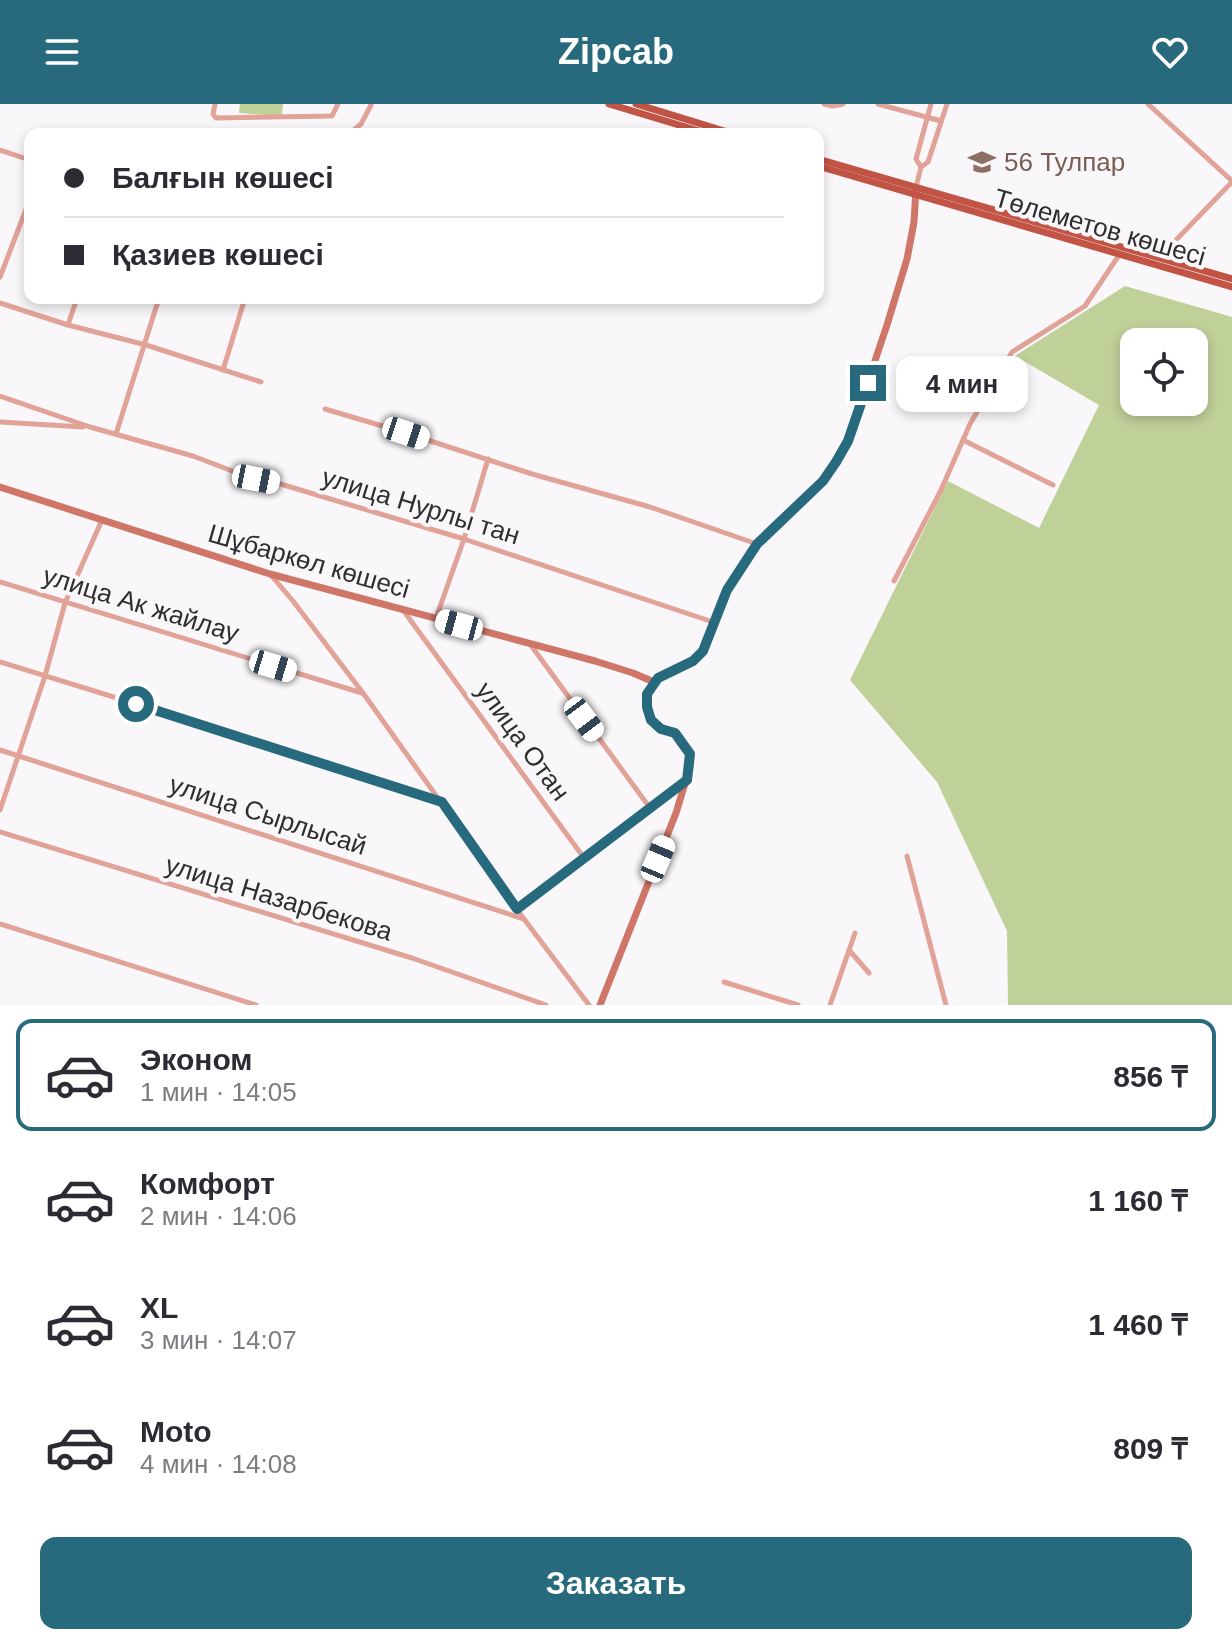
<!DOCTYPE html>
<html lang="ru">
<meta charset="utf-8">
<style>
body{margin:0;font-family:Helvetica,sans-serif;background:#f2f2f3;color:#2b2b33;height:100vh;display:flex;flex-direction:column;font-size:30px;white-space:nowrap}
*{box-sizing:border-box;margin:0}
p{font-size:26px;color:#7c7c81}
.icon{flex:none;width:44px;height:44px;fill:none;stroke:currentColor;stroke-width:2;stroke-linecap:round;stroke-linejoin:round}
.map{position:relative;height:901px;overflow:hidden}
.side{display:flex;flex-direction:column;background:#fff;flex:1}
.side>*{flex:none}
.guide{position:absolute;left:24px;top:24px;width:800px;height:176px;border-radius:16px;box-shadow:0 4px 12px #0003;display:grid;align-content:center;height:176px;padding:0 40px;background:#fff}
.buttons{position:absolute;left:1120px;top:224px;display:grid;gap:16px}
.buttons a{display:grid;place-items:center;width:88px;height:88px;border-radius:16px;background:#fff;box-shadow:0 4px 12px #0003;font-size:40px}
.end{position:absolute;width:36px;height:36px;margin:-18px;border:10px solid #286a7d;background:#fff;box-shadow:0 0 0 4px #fff}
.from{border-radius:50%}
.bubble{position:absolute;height:56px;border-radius:16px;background:#fff;box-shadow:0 4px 12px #0003;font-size:26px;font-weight:700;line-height:56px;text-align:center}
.car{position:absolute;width:24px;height:48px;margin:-24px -12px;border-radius:10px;box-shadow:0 0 6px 2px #0007;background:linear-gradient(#fff 24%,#345 0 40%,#fff 0 76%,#345 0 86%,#fff 0)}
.guide b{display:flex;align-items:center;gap:28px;height:76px;font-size:30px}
.guide b+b{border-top:2px solid #e1e1e2}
.guide i{width:20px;height:20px;background:#2b2b33}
ul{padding:14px 0 0;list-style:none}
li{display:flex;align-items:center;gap:24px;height:112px;margin:0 16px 12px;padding:0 24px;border:4px solid transparent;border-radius:16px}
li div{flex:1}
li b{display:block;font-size:30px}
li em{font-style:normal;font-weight:700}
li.on{border-color:#286a7d}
li>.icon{width:72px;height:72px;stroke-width:1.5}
.button{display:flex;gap:16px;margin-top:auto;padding:16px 40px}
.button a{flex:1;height:92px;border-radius:16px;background:#286a7d;color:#fff;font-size:32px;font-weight:700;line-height:92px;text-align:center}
header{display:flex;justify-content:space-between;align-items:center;height:104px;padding:0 40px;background:#286a7d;color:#fff;font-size:36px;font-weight:700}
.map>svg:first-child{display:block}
</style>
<header><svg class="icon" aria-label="menu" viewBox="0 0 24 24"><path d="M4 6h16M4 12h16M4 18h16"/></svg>Zipcab<svg class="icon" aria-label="heart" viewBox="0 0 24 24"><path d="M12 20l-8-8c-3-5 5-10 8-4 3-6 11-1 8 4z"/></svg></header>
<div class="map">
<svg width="1232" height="901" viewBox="0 0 1232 901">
<rect width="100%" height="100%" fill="#f9f7f9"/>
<g fill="#c0d099" fill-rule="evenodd">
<path d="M240,0H283L282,12L239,9Z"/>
<path d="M1125,182L1232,213V901H1008L1007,827L937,678L850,576L948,377L1039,424L1099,301L1015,252ZM1134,238H1194V298H1134Z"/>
</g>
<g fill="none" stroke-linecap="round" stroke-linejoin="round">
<g stroke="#e1a298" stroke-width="5">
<path d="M215,0L213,10L216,14L332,12L338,0"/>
<path d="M824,0L832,2L843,0"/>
<path d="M878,0L941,17"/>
<path d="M1148,0L1232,77"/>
<path d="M349,30L361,20L371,1"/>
<path d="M0,46L30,56"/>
<path d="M921,63L916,55L931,0"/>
<path d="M916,83L921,63L928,58L947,0"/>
<path d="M1170,156L1176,136L1232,78"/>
<path d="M0,173L30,95"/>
<path d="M0,199L68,221L146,241L261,278"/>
<path d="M68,221L77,194"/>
<path d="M223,266L245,194"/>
<path d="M0,292L90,323L193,352L240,370L277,379L464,435L713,518"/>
<path d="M325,305L406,329L532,370L650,403L757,440"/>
<path d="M0,318L83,323"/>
<path d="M116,330L159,194"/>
<path d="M963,336L1053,381"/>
<path d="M270,470L293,497L363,589L524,815L589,901"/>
<path d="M894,477L941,386L970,320L1012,248L1085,202L1119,151"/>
<path d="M0,478L362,589"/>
<path d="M403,506L584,754"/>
<path d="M436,514L464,435L488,355"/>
<path d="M530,540L650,704"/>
<path d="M0,558L227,628L441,698"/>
<path d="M0,646L524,815"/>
<path d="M0,706L45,572L65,499L102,416"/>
<path d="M0,728L412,854L546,901"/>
<path d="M907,752L946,901"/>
<path d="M517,805L683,679"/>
<path d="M0,820L256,901"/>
<path d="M849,846L869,869"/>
<path d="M724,878L798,901"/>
<path d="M830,901L855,829"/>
</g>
<g stroke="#d07668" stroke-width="7">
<path d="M0,383L270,470L595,557L633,569L654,578"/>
<path d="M600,901L676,709L690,663V650L675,629L661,625L651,616L647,603V590L658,574L693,557L703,547L727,486L757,440L823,377L848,337L887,221L907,155L914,118L916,85"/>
</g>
<g stroke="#c25446" stroke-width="7">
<path d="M609,0L709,30"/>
<path d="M636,0L734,30"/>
<path d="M818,55L1232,175"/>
<path d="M818,62L1232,183"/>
</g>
</g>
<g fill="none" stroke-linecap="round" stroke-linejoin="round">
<path stroke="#286a7d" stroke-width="10" d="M136,600L442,698L517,805L687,676L690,650L675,629L661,625L651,616L647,603V590L658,574L693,557L703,547L727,486L757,440L823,377L836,358L848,337L868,279"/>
</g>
<defs>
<g id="school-bare" transform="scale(2.16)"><path d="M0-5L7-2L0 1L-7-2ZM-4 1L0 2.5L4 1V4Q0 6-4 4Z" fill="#8d6e63" stroke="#f9f7f9" stroke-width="2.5" paint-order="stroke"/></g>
</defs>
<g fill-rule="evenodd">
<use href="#school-bare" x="982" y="58"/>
</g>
<g text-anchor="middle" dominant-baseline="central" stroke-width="8" stroke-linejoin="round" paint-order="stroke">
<g font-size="26" fill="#785e54" stroke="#f9f7f9" text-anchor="start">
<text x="1004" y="58">56 Тулпар</text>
</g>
<g font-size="26" fill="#302f30" stroke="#f9f7f9">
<text transform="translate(1100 123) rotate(16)">Төлеметов көшесі</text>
<text transform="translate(421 402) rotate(17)">улица Нурлы тан</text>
<text transform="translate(309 457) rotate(16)">Шұбаркөл көшесі</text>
<text transform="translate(141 500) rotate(17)">улица Ак жайлау</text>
<text transform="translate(523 637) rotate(54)">улица Отан</text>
<text transform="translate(268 711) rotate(18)">улица Сырлысай</text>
<text transform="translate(279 794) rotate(17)">улица Назарбекова</text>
</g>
</g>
</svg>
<div class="buttons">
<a><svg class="icon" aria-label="locate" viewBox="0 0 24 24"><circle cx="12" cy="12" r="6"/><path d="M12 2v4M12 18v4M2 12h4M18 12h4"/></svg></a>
</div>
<i class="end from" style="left:136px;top:600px"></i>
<i class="end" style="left:868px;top:279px"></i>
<div class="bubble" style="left:896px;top:252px;width:132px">4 мин</div>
<i class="car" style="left:406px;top:329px;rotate:108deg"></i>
<i class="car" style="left:256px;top:375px;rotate:101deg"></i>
<i class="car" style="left:459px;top:521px;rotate:285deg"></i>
<i class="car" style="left:273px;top:562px;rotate:107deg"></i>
<i class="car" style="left:584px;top:615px;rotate:143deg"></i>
<i class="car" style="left:658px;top:755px;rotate:23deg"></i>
<div class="guide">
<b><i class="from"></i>Балғын көшесі</b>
<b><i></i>Қазиев көшесі</b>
</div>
</div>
<section class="side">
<ul>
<li class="on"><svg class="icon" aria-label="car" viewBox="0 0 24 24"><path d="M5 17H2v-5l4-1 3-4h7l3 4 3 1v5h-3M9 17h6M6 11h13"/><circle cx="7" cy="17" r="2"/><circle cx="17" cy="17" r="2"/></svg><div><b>Эконом</b><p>1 мин · 14:05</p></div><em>856 ₸</em></li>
<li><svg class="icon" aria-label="car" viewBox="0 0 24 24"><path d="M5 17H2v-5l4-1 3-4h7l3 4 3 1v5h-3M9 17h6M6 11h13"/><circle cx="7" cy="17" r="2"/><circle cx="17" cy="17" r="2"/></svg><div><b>Комфорт</b><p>2 мин · 14:06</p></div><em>1 160 ₸</em></li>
<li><svg class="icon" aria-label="car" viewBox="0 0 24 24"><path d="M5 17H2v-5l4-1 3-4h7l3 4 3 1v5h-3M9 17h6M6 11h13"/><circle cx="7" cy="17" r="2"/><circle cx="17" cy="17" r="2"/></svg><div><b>XL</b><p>3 мин · 14:07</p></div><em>1 460 ₸</em></li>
<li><svg class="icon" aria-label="car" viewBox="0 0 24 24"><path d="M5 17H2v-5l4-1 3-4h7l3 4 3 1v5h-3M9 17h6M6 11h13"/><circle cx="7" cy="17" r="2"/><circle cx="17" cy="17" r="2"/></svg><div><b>Moto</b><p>4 мин · 14:08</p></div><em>809 ₸</em></li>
</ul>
<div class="button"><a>Заказать</a></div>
</section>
